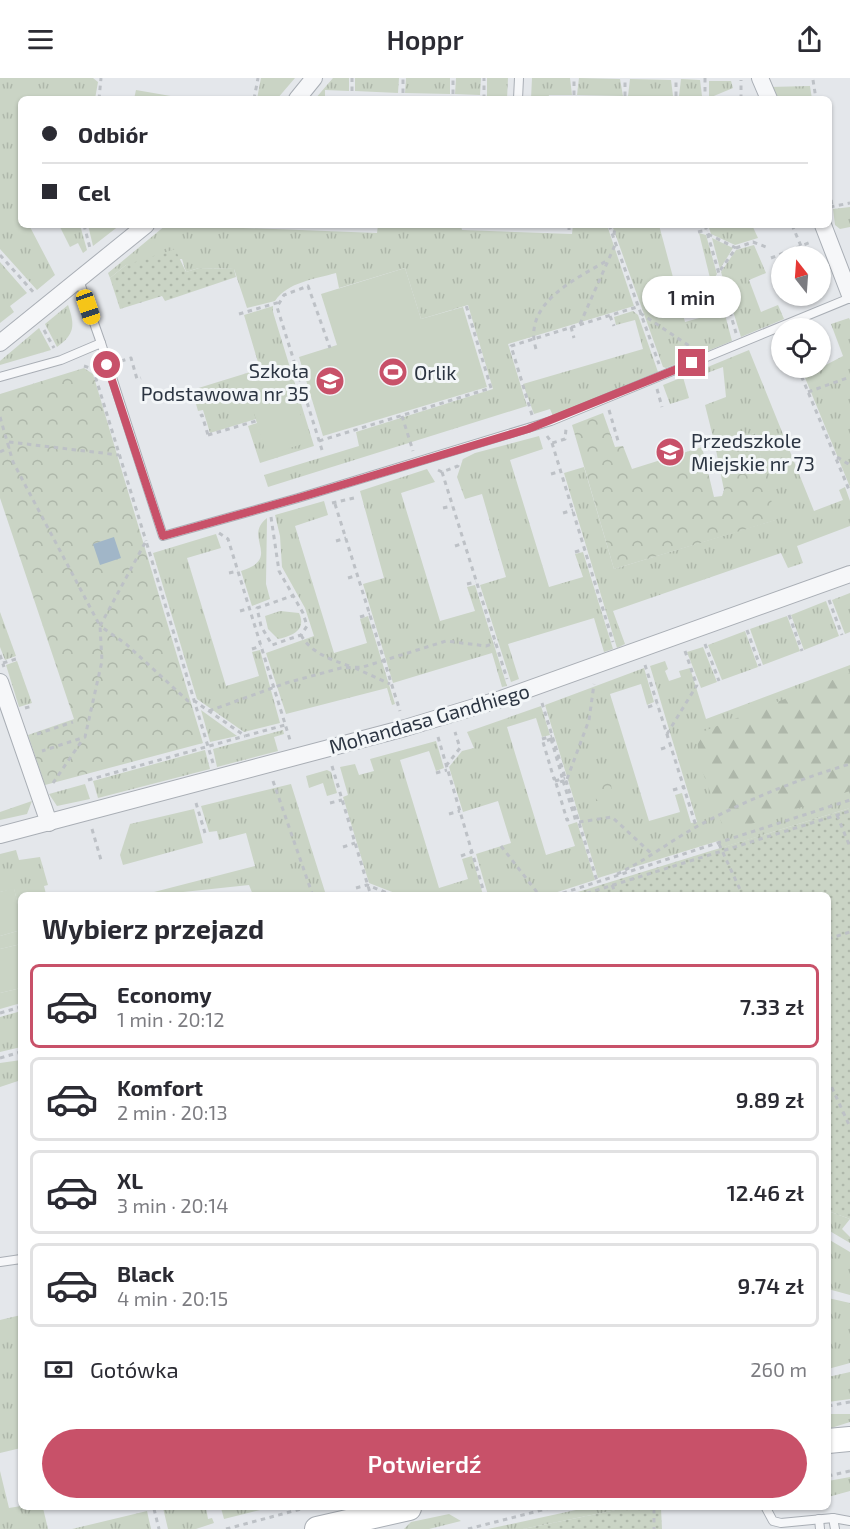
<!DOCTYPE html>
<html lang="pl">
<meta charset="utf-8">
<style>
body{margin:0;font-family:"Exo 2",sans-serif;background:#f7f7f7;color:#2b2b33;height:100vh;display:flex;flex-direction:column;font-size:22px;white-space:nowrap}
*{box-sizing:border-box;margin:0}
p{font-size:20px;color:#7c7c81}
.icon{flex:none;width:33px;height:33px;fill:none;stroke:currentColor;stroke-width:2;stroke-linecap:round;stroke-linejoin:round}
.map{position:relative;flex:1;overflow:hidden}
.panel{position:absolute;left:18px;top:814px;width:813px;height:618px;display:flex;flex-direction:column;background:#fff;border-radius:9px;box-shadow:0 2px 4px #0004}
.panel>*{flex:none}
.hud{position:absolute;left:18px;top:18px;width:814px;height:132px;border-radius:9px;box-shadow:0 2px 4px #0004;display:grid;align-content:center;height:132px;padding:0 24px;background:#fff}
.needle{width:39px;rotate:343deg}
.tools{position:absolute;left:771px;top:168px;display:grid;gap:12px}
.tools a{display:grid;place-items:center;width:60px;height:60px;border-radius:50%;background:#fff;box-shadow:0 2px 4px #0004;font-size:30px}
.end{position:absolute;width:27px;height:27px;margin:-14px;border:8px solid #c85169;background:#fff;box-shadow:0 0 0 3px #fff}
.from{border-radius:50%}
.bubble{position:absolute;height:42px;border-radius:21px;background:#fff;box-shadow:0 2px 4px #0004;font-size:20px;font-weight:600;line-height:42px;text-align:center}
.car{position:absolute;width:18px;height:36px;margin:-18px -9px;border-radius:8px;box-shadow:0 0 4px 2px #0007;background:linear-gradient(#f5c518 24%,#345 0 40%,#f5c518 0 76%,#345 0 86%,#f5c518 0)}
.hud b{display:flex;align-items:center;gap:21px;height:57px;font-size:22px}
.hud b+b{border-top:2px solid #e1e1e2}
.hud i{width:15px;height:15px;background:#2b2b33}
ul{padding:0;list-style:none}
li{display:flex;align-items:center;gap:18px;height:84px;margin:0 12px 9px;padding:0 12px;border:3px solid #e1e1e2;border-radius:9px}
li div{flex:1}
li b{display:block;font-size:22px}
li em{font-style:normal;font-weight:600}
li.selected{border-color:#c85169}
li>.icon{width:54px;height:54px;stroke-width:1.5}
h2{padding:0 24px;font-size:27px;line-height:72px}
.pay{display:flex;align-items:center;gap:15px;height:66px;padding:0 24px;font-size:22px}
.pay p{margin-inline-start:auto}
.action{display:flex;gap:12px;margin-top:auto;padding:12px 24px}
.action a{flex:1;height:69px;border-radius:36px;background:#c85169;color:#fff;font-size:24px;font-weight:600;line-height:69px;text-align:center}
header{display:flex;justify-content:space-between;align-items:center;height:78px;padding:0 24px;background:#fff;font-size:27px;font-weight:600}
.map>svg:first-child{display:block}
</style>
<header><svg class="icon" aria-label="menu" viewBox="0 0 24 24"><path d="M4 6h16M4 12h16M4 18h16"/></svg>Hoppr<svg class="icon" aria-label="share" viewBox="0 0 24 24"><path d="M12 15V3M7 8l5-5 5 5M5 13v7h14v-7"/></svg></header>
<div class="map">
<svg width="850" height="1451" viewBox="0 0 850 1451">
<defs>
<pattern id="grass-tufts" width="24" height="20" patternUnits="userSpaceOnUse" patternTransform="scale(1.5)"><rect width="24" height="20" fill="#cad4c5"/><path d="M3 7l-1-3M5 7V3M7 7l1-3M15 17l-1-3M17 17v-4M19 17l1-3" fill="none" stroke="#aeb7aa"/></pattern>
<pattern id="forest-firs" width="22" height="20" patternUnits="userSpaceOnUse" patternTransform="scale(1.5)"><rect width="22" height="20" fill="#cad4c5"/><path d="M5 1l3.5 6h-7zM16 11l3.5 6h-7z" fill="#aeb7aa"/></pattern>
<pattern id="park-crowns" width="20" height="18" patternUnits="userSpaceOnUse" patternTransform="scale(1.5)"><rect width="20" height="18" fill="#cad4c5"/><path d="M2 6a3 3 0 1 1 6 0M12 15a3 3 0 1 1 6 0" fill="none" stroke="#aeb7aa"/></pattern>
<pattern id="garden-dots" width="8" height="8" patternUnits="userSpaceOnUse" patternTransform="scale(1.5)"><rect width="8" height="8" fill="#cad4c5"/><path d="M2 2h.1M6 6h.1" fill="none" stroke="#aeb7aa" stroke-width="1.8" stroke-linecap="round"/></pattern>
</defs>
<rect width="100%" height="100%" fill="#e4e7eb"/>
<g fill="url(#grass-tufts)">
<path d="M0,0H93L98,4L95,21H21V147H29L55,197L37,212L0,171Z"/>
<path d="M261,0H295L277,21H257Z"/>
<path d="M333,0H349V13L325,12V21H315Z"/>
<path d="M355,0H399L398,15L355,13Z"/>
<path d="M406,0H450V16L405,15Z"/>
<path d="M456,0H481L480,17L455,16Z"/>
<path d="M487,0H508L507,21H487Z"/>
<path d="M532,0H570L572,17H549L548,21H531Z"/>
<path d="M579,0L620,1L623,18L577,17Z"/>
<path d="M630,1L671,2L673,18H628Z"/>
<path d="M681,1L700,2L702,18H679Z"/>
<path d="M709,3H731L733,10L709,20Z"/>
<path d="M810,8L812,21H773L769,9Z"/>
<path d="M136,12L188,21H134Z"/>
<path d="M850,129V149L840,151L835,147L833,131Z"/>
<path d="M59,147H80L87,172L83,175L78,165L70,169Z"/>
<path d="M88,147H120L93,168Z"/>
<path d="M166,147L377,155L378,147H461L462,152L572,156L573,147H607L634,228L508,266L527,328L268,409L264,397L359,368L356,354L493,311L468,227L421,241L405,190L339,210L336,195C315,201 288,204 275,223L247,230L234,191L199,190L186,194L182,181L126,187L110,200L108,195Z"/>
<path d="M612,147H659L685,244L724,233L732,263L666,290L663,289Z"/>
<path d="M708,147H752L758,160L735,167L711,156Z"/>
<path d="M699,155L706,157L717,196L715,199L710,200Z"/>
<path d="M712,160L733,170L720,191Z"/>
<path d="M754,167L766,195L749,202L761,234L778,227L784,241L741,259L721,194L736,172Z"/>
<path d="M0,184L27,215L10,228L14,234L0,245Z"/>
<path d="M68,227C75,247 75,256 57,269L45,246Z"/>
<path d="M273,228V234L314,368L260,385L248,348L257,345L267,377L244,303L256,341L210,355L203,332L198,333L192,312L260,291L244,237Z"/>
<path d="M633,233L638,237L658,294L553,338L550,331L534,336L523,306L643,271L635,242L616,247L614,239Z"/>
<path d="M849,240L850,242V409L801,290H820L843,278L831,246Z"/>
<path d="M39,250L51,272L0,287V283Z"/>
<path d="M749,272L814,433L843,422L839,412L845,409L850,423V448L797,468L803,485L788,490L781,475L613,533L625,566L617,570L564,395L584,389L614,491L775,442L755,355L715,367L705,327L726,319L723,289L699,298L698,293Z"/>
<path d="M683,299L689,320L670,326L663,307Z"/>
<path d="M539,358L543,371L510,382L549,509L583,499L575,476L583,474L613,571L604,574L594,540L508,566L519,601L511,604L480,507L506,499L482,416L465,421L457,399L463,381L475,375Z"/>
<path d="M427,391L435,404L401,415L440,543L475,533L467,509L475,507L507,608L502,609L492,575L393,605L363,506L384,500L360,413Z"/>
<path d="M324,423L328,437L295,448L334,575L367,565L360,541L368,538L395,626L392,627L387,610L286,636L266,575L314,558L305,530L282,489L280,458L275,437Z"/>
<path d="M267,440L266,506L270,521L252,528L241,493C283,480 242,459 267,440Z"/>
<path d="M216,456L221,470L187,480L226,608L259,598L252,574L260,572L280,645L244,654L197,621L153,475Z"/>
<path d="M850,515V554L845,556L832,522Z"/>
<path d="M826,523L839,558L804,572L791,537Z"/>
<path d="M280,533L299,535C307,552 292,558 278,561L268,551L265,538Z"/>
<path d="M0,534L16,578L5,582L0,569Z"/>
<path d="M787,538L800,573L763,587L750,551Z"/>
<path d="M745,553L758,589L722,602L708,567Z"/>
<path d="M703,569L717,604L701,610L687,574Z"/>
<path d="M17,583L32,625L19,629L6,587Z"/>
<path d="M665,583L668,591L665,593L669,603L681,599L679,593L690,590L706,641L850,587V730L721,770L718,763L598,800L545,627L644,590L654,624L647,627L641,606L610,616L649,743L680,734L675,717L682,715L691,745L697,744L650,588Z"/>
<path d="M541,628L550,657L542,659L536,640L507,649L546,777L575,768L568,747L577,744L595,802L548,817H488L476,776L511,765L498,723L463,734L449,689L462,673L474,670L467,654Z"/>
<path d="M201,632L237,658L210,664Z"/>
<path d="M283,652L284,656L274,659L278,673L217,689L213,671Z"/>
<path d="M436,663L444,690L436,693L429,673L400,682L439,810L468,801L462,781L472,778L483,817H400L369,805L343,719L348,717L340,689L355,686L359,697L374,693L370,681Z"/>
<path d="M205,672L210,691L98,720L93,703Z"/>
<path d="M327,692L331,694L337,715L327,718L323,705L309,710L306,698Z"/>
<path d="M85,706L90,721L57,728L49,716Z"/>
<path d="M291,706L326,817H253L249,807L155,817L154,814L255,788L246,755L219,762L217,753L209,754L201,728Z"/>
<path d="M32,723L27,736L0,742V734Z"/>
<path d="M194,731L203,765L123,787L120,777L130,746Z"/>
<path d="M16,772L19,782L40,779L48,807L44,808L46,816L50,815L49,817L21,818V839L14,811L0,814V776Z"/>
<path d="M21,852V866L0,871V858Z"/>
<path d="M21,910V925L0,931V915Z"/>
<path d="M21,933V969L0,974V939Z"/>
<path d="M21,982V1002L0,1009V985Z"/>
<path d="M828,1133L850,1141L842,1151L850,1159V1165L828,1152Z"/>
<path d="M828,1161L850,1174V1217L828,1211Z"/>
<path d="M828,1220L850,1225V1285L828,1291Z"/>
<path d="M21,1237V1370L0,1375V1242Z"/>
<path d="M850,1294V1321L828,1324V1299Z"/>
<path d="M828,1336H850V1344L828,1351Z"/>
<path d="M0,1393L9,1430L21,1428L43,1430L48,1451H0Z"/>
<path d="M850,1399V1413L828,1419V1403Z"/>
<path d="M163,1430H206L208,1441L212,1440L214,1445L196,1451H168Z"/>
<path d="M221,1430H268L224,1441Z"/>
<path d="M585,1430H626L523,1451H488Z"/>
<path d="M147,1433L151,1451H72Z"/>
<path d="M449,1436L461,1443L429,1451H404L411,1444Z"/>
</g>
<path fill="url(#forest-firs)" d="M850,595V713L745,748L722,746L699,684L697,656Z"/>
<g fill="url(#park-crowns)">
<path d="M84,290L93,296L203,665L45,707L28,657L74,641L0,420V316Z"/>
<path d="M603,335L615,369L623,368L632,391L702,369L714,419L722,418L724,412L715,367L755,355L776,442L614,491L572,347Z"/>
<path d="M611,700L612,723H596L595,701Z"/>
</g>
<g fill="url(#garden-dots)">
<path d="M175,171L186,194L199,190L234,191L236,199L165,223L162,218L120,231L110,200L126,187Z"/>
<path d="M850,730V1141L828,1133V818L568,817Z"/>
<path d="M626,1430H661L662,1451H523Z"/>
</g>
<g fill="#cad4c5">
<path d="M405,190L421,241L463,229L487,309L323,358L299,279L337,267L321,216Z"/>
<path d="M286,290L309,364L267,377L244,303Z"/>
<path d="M14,810L21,839V852L0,858V814Z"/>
<path d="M21,866V910L0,915V871Z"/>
</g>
<path fill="#a1b6c8" d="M114,459L121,480L100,487L93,466Z"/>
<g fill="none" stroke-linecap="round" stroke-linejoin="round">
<g stroke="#a9aeb5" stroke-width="10">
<g id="service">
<path d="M518,21L519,0"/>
<path d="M79,202L101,265"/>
<path d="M0,299L61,282L101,265L163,458L298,420L551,343L850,220"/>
<path d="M0,1184L21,1181"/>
<path d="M766,1430L773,1443L781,1445L833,1440L850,1443"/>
<path d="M833,1440L835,1451"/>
<path d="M819,1441L820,1451"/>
</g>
</g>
<g stroke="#a9aeb5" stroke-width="18">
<g id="minor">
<path d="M760,0L769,21"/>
<path d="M297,21L314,0"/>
<path d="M823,147L850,217"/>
<path d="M0,265L146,147"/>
<path d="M0,604L49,745"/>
<path d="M0,757L405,650L501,621L850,496"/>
</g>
</g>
<g stroke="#a9aeb5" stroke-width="26">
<g id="secondary">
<path d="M828,1363L850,1361"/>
<path d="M317,1451L409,1430"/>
</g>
</g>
<g stroke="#bdc1c6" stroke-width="3" stroke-dasharray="4.5 4.5" stroke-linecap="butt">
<path d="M705,0V19"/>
<path d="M813,2L816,21"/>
<path d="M352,13V0"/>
<path d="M403,15V0"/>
<path d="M453,16V0"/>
<path d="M574,17V0"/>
<path d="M625,18V0"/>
<path d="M676,18V0"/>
<path d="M99,21L101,0"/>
<path d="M254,21L258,0"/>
<path d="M484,21V0"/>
<path d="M741,21V2"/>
<path d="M830,113L832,128"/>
<path d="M830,129L850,125"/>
<path d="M84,147L90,170"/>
<path d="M609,147L659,286"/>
<path d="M705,147L736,255"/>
<path d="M792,147L801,168"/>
<path d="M569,152V147"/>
<path d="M698,154L707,152"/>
<path d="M708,156L736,170L719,194"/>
<path d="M614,157L615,147"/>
<path d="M736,170L753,164L766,169"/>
<path d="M0,177L35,216"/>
<path d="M771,180L811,164"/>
<path d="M711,202L720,200"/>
<path d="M640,235L694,271"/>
<path d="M239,236L280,224"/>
<path d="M610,238L614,248"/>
<path d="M580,246L615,167"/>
<path d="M571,249L574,260"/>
<path d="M44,252L54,270"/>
<path d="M536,271C522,225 576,201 608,182"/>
<path d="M121,283L131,280L137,301L141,300"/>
<path d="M84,288L93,291L146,463"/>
<path d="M798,290L850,414"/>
<path d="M657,311L662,329"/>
<path d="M808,314L850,299"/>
<path d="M609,332L619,366"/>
<path d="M532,337L511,268L637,229"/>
<path d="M200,338L202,337L208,357"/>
<path d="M402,338L413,373"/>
<path d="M0,339L13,384L100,548L102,583L85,659L42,673"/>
<path d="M208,357L256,343"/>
<path d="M547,358L552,365L565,361L566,351"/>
<path d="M319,363L491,310L466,227"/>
<path d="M9,364L119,377"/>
<path d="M552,365L613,564"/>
<path d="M322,372L277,229L284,217L308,208L330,270"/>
<path d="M0,374L10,369"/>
<path d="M837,379L850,387"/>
<path d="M438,392L442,394L458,388L459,384"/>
<path d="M442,394L507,601"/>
<path d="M551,396L561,393"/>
<path d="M332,425L354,420L355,417"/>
<path d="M335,426L400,633"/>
<path d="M443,430L452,428"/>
<path d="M563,435L573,432"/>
<path d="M271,439L279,493L303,535L307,548L301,557L272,567L261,548L257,530L292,518"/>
<path d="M219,455L228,461L290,662"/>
<path d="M336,463L346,460"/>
<path d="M455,468L464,465"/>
<path d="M575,474L585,471"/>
<path d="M229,495L238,493"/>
<path d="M348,500L358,497"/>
<path d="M467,506L476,504"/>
<path d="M829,522L842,557"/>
<path d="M240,533L250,530"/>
<path d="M789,537L802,573"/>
<path d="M360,539L370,536"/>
<path d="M747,552L760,588"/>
<path d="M301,557C311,575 330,581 349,588"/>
<path d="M705,566L719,603"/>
<path d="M252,571L261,568"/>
<path d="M685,573L697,608"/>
<path d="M0,577L4,589"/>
<path d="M3,585L16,581"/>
<path d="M645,587L696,748"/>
<path d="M355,590L390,606"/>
<path d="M542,625L597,803"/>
<path d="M648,629L657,626"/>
<path d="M25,630L33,628"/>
<path d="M209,633L286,605L341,590L363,589L446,563L486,568L495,565"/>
<path d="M37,656L73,644"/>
<path d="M667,656L697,607"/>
<path d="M438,659L485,818"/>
<path d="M542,661L552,658"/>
<path d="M551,661L562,698L554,701L543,664Z"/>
<path d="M661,671L670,668"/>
<path d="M213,685L146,463L100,548L126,566L188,623L193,622L245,658L285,647"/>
<path d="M332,688L371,818"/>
<path d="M446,688L460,670L455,654"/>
<path d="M436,695L447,692"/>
<path d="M567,701L589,642L594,606"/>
<path d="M88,702L245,658"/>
<path d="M273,703L313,818"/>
<path d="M555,703L565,700"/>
<path d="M563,703L575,740L567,742L556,705Z"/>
<path d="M53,705L83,661"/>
<path d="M673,712L684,709"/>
<path d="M196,725L205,755"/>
<path d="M330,725L342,722"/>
<path d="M449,736L460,733"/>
<path d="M837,737L850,769"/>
<path d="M579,744L612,739L653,777"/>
<path d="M92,751L101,782"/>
<path d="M719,766L743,818"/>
<path d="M501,768L540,818"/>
<path d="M343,769L355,765"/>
<path d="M461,778L472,774"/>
<path d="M617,796C645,783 669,764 696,749C746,722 796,702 850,686"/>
<path d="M612,807L617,818"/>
<path d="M356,810L367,807L395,818"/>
<path d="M554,818L850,722"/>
<path d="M578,818L850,733"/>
<path d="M828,861L850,854"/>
<path d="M0,935L21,929"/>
<path d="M0,980L21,974"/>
<path d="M828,1001L850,1049"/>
<path d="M828,1328L850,1324"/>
<path d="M828,1398L850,1393"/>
<path d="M154,1431L159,1451"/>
<path d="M654,1431V1451"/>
<path d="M226,1451L305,1430"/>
<path d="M468,1451L550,1430"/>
</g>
<use href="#service" stroke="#f6f7f9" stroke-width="8"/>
<use href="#minor" stroke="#f6f7f9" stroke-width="16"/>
<use href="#secondary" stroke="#fff" stroke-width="24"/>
</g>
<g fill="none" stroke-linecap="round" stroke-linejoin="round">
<path stroke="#c85169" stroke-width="8" d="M107,287L163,458L298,420L528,351L692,285"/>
</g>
<defs>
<g id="stadium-disc" transform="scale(1.5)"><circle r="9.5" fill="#c85169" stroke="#f3f6f8"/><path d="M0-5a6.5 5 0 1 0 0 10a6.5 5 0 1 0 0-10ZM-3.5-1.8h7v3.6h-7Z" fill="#fff"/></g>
<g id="school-disc" transform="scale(1.5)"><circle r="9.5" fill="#c85169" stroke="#f3f6f8"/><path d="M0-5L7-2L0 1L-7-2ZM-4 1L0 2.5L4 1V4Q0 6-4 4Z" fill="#fff"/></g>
</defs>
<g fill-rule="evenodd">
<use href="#stadium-disc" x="393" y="294"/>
<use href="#school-disc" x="330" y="303"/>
<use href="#school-disc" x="670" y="374"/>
</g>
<g text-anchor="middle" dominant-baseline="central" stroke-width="6" stroke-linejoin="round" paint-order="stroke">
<g font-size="20" fill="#2c3542" stroke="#f3f6f8" text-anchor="start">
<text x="309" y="292" text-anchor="end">Szkoła<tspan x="309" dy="23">Podstawowa nr 35</tspan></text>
<text x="414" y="294">Orlik</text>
<text x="691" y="362">Przedszkole<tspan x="691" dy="23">Miejskie nr 73</tspan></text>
</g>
<g font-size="20" fill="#2c3542" stroke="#f3f6f8">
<text transform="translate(429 640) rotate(-16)">Mohandasa Gandhiego</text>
</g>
</g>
</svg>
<div class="tools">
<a><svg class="needle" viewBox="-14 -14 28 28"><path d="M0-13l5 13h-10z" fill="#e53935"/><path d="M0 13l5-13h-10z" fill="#7c7c81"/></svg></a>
<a><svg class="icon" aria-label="locate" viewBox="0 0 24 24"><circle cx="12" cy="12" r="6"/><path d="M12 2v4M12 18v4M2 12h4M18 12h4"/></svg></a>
</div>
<i class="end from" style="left:107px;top:287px"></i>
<i class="end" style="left:692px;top:285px"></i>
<div class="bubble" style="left:642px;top:198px;width:99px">1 min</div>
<i class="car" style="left:88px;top:229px;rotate:161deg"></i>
<div class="hud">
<b><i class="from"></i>Odbiór</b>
<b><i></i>Cel</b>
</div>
<section class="panel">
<h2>Wybierz przejazd</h2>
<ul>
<li class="selected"><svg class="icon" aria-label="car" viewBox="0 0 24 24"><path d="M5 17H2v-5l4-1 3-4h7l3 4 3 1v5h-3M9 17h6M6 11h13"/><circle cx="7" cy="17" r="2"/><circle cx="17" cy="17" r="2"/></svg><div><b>Economy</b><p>1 min · 20:12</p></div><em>7.33 zł</em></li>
<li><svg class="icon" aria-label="car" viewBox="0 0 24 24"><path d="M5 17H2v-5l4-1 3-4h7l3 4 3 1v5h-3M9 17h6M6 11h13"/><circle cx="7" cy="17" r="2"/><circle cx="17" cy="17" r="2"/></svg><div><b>Komfort</b><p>2 min · 20:13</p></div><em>9.89 zł</em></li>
<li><svg class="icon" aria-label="car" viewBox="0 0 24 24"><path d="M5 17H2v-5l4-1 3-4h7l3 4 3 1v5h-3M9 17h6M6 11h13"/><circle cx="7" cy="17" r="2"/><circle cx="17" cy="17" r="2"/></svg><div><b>XL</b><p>3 min · 20:14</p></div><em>12.46 zł</em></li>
<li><svg class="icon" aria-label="car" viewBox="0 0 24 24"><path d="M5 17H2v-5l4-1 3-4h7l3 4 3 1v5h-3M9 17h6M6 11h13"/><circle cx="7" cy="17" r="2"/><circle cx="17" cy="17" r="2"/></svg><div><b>Black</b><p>4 min · 20:15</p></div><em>9.74 zł</em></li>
</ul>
<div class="pay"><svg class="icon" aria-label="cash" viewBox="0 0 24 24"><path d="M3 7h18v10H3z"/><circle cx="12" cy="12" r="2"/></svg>Gotówka<p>260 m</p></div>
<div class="action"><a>Potwierdź</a></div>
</section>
</div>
